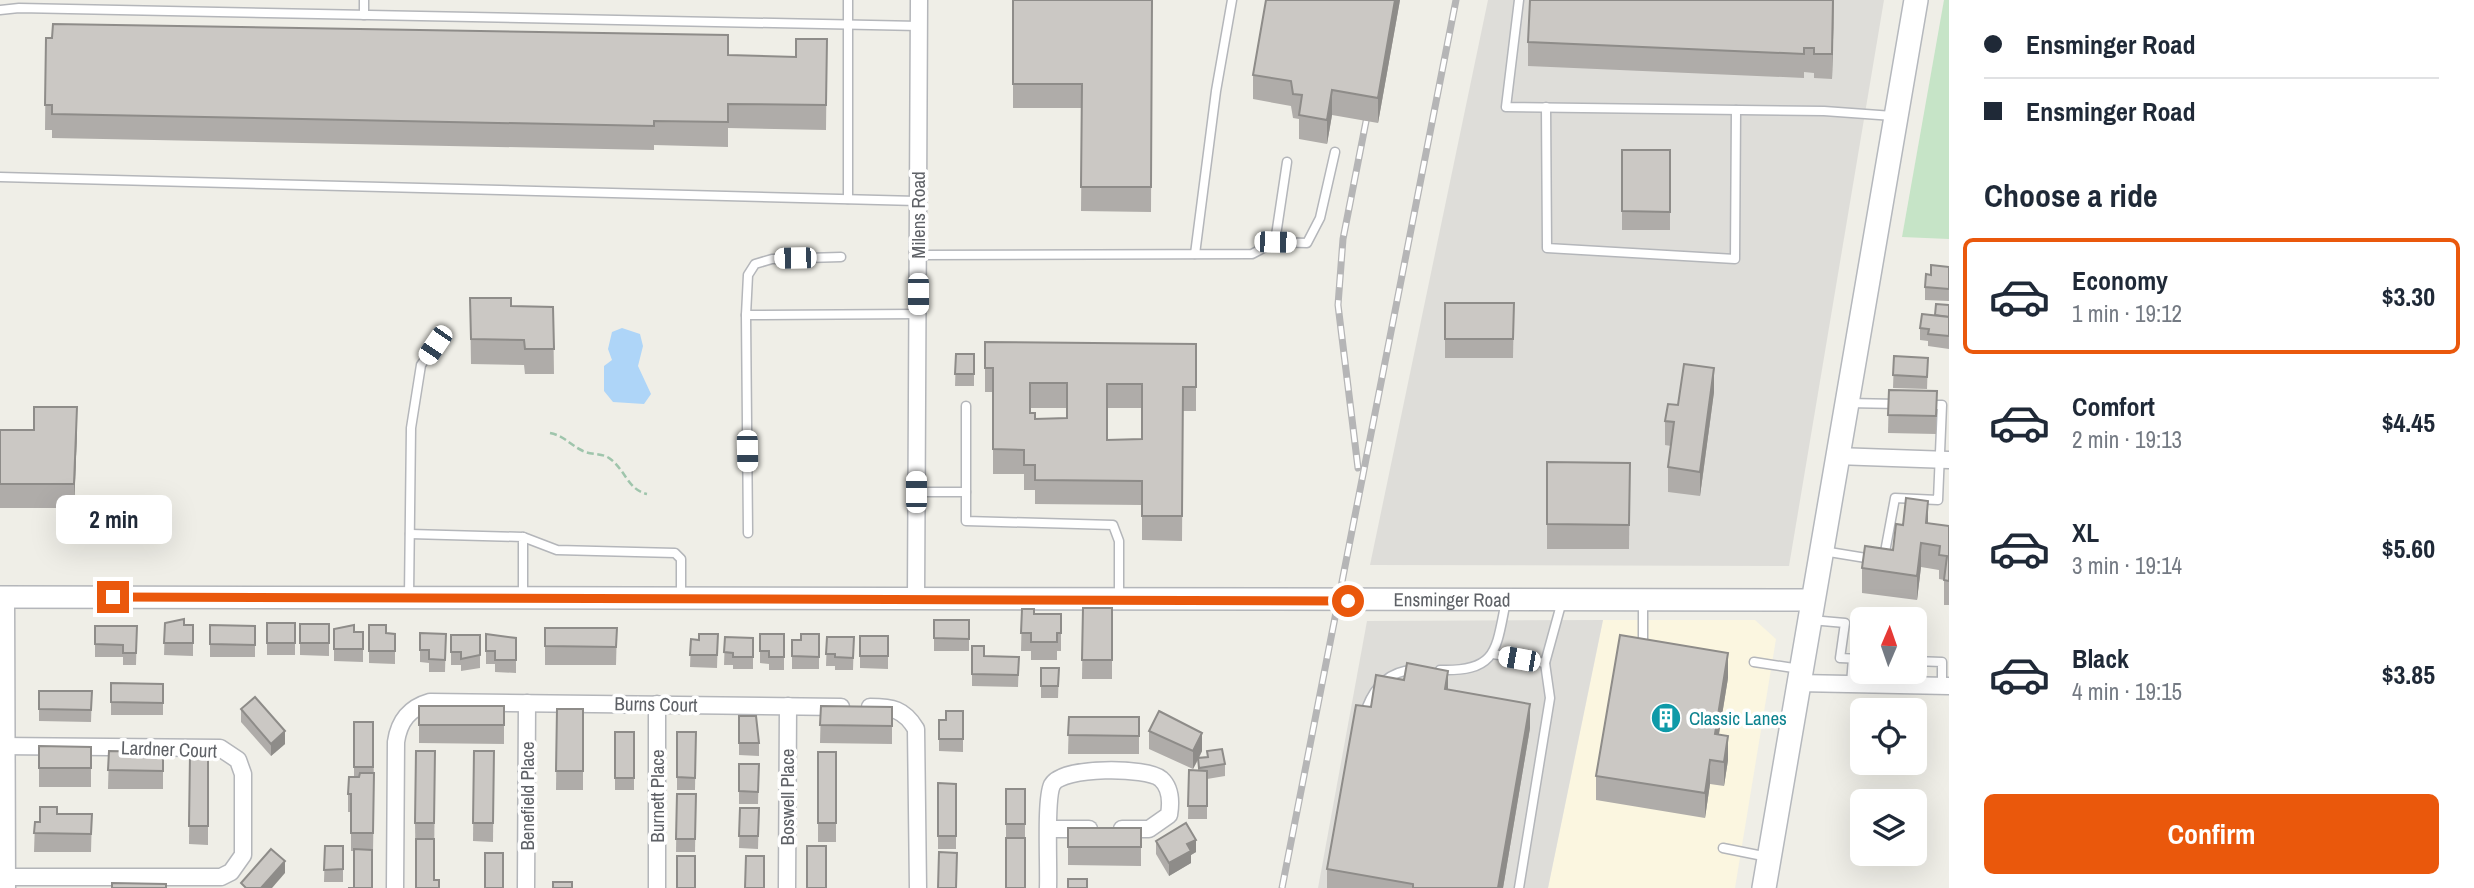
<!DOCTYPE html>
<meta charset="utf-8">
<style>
body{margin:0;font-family:"Archivo Narrow",sans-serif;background:#f2f2f3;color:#1f2937;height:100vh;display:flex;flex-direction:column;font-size:26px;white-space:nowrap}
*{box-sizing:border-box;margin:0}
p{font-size:23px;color:#747a83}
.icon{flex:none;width:38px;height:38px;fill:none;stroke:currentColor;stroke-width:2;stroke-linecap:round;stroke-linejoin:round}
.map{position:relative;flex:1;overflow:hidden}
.drawer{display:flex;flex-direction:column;background:#fff;width:525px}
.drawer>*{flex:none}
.top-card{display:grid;align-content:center;height:154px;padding:0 35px;background:#fff}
.needle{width:46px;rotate:2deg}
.buttons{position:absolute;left:1850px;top:607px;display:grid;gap:14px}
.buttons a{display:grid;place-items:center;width:77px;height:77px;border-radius:10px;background:#fff;box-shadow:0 7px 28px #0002;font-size:35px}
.end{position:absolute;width:32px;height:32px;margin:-16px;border:9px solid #ea580c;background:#fff;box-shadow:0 0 0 4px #fff}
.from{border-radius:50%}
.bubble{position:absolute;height:49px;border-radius:10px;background:#fff;box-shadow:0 7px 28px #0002;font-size:23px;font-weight:800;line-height:49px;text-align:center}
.car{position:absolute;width:21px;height:42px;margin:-21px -10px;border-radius:9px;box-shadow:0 0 5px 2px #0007;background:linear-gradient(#fff 24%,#345 0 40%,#fff 0 76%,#345 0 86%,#fff 0)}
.top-card b{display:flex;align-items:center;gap:24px;height:66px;font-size:26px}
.top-card b+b{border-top:2px solid #e0e1e3}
.top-card i{width:18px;height:18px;background:#1f2937}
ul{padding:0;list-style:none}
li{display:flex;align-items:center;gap:21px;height:116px;margin:0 14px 10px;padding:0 21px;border:4px solid transparent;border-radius:10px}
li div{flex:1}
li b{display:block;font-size:26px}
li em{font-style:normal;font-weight:800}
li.selected{border-color:#ea580c}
li>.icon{width:63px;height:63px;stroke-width:1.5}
h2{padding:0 35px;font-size:32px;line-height:84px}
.primary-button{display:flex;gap:14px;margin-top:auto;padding:14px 35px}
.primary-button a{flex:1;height:80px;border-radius:10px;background:#ea580c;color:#fff;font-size:28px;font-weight:800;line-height:80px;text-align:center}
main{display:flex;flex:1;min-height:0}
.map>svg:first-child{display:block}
</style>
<main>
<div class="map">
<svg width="1949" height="888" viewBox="0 0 1949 888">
<rect width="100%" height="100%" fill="#efeee7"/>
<path fill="#fbf6e0" d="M1603,620H1755L1776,639L1735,888H1548Z"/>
<g fill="#deddd9">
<path d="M1488,0H1884L1789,566L1370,565Z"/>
<path d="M1603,620L1548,888H1318L1367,621Z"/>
</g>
<path fill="#c6e4c7" d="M1944,0H1949V239L1902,237Z"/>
<path fill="#aed5f8" d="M622,328L640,334L643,346L638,366L651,394L644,404L613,402L604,391V366L612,360L608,349L612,332Z"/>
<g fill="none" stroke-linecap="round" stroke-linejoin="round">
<g stroke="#b4b6ba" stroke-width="11">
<g id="service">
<path d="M364,0V15"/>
<path d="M848,0V199"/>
<path d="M1519,0L1506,107L1824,111L1893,116"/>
<path d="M0,10L19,8L919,26"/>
<path d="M1546,107L1547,248L1735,259L1736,110"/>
<path d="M0,177L917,201"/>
<path d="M1275,242L1287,162"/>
<path d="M1195,254L1216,91L1232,0"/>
<path d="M918,255L1252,254L1275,242L1307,243L1320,218L1335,152"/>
<path d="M746,315L748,275L755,264L772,259L841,257"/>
<path d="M1848,403L1898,404"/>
<path d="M916,492H966V521L1113,525L1119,541V597"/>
<path d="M966,492V406"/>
<path d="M748,533L746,315L917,314"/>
<path d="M410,534L523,537V596"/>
<path d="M523,537L557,550L675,553L681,559V598"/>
<path d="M1823,551L1872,559L1885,552L1895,498L1938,500L1942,405H1928"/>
<path d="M409,596L411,428L421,365L435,345"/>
<path d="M1643,601V642"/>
<path d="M1811,620L1845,623L1840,658L1862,659"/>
<path d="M1493,654L1545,663"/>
<path d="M1914,661L1942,662V686"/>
<path d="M1754,662L1800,669"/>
<path d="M1440,670C1498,672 1496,649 1506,601"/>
<path d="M1851,684L1853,658"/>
<path d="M1367,707C1375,686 1390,671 1413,670"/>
<path d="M1723,848L1768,857"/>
<path d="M1519,888L1550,698L1545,663L1562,601"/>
</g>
</g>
<g stroke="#b4b6ba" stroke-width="19">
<g id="minor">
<path d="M1836,456L1949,460"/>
<path d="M6,597L7,888"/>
<path d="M916,598L919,0"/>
<path d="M1798,683L1949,686"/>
<path d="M870,707C892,707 904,709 916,729L918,888"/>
<path d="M0,746L220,748L238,760L243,774V855L231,872L221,877H0"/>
<path d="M1050,829H1089"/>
<path d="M395,888L396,742C399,721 409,708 430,702L841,707"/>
<path d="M526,888L527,703"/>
<path d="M657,888V704"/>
<path d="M787,888L788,706"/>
<path d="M1048,888C1049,867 1045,800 1052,785C1062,766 1147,767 1161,779C1171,788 1171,803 1169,815L1149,829H1122"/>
</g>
</g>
<g stroke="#b4b6ba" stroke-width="24">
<g id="tertiary">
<path id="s1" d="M0,597L1812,600"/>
</g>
</g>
<g stroke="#b5b8bd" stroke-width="26">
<path id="secondary" d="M1764,888L1916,0"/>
</g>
<path stroke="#9fc5ac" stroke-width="2.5" stroke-dasharray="7 3.5" stroke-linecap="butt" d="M550,433C565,436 570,445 583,451C591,455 602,453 609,458C625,469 628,490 647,494"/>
<use href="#service" stroke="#fff" stroke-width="8"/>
<use href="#minor" stroke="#fff" stroke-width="16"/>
<use href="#tertiary" stroke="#fff" stroke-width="21"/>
<use href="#secondary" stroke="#fff" stroke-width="23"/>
<g stroke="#b5b5b6" stroke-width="7">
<g id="rail">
<path d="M1358,468L1338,305L1343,239L1370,101"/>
<path d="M1282,888L1456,0"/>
</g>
</g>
<use href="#rail" stroke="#fff" stroke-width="4.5" stroke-dasharray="13" stroke-linecap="butt"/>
</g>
<g fill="#afaca9" fill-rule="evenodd">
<path d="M1013,0H1152L1151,212L1081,211L1082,108H1013Z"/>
<path d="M1266,0H1400L1378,123L1332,115L1327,144L1299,139V119L1293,118L1291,106L1253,99V75Z"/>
<path d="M1834,0L1832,79L1814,78V73L1804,72V78L1528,66V42Z"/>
<path d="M46,38L796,57L827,39L826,130L728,128V147L654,145V150L52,138V130H45Z"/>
<rect x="1622" y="150" width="48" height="80"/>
<path d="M1949,267V301L1925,300V287L1931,275Z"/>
<path d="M470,298L511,306L553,307L554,374H525L524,365L471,364Z"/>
<path d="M1445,303H1514L1513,358H1445Z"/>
<path d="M1949,305V349L1928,346V341L1920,340V328L1935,315Z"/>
<path d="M985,342L1196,344V411H1183L1182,541L1142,540V505L1035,504V490H1024V474H993V392H985ZM1030,408H1067V418L1035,419L1030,413ZM1107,408H1142V439L1107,440Z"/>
<path d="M956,354H974V386H955Z"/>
<path d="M1894,356L1928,358L1927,389L1893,388Z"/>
<path d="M1889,390L1937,391L1936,434L1888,433Z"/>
<path d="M1714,392L1700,496L1668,492V467L1671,446L1665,445V421L1678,405Z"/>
<path d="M0,430L77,431L74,508H0Z"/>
<path d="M1547,462L1630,463L1629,549H1547Z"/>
<path d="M1928,523L1949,526V605H1944V580L1939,579V570L1921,567L1917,600L1862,593V568L1893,550L1903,525Z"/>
<path d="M1083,608H1112V679H1082Z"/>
<path d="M1022,609L1034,614H1061V651H1057V660H1031V651H1021Z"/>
<rect x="934" y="620" width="35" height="31"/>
<path d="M165,623L193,625V656L164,655Z"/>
<rect x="267" y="623" width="28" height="32"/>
<path d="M300,624H329V656L300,655Z"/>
<path d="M210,625L255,626V657H210Z"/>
<path d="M369,625L386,633L395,634V664L369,663Z"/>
<path d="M95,626H137L136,665H123V657H95Z"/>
<path d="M545,628H617L616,665H545Z"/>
<path d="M334,629L354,632H363V662L334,661Z"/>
<path d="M420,633L446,634L445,672H429V663L420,662Z"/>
<path d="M486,634L516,638V673L495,672V664H486Z"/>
<path d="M718,634L717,668L690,667L691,639L699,640Z"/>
<path d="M760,634H784V670H769V664L760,663Z"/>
<path d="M819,634V669H792V640H801Z"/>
<path d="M451,635H480V668L461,671V665H451Z"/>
<path d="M860,636H888V669L860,668Z"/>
<path d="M725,637L753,638V669H733V665H724Z"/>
<path d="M827,637H854L853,670H835V666H826Z"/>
<path d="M972,646L984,656L1019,657L1018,687L972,686Z"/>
<path d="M1041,668H1059L1058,698H1041Z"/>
<path d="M1728,678L1719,734L1728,760L1724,786L1710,784L1705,818L1596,800V776Z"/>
<path d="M111,683L163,684V715H111Z"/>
<path d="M1448,690L1530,728L1503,888H1327V869Z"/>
<path d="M39,691H92L91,722L39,721Z"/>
<path d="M419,706H504V744L419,743Z"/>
<path d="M821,706L892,707V744L820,743Z"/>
<path d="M241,709L285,744L271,756L241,722Z"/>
<path d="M557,709H583V790H556Z"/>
<path d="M963,711V752L939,751V720H946Z"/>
<path d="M739,716L759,743V756L739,755Z"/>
<path d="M1069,717H1139V754H1068Z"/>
<path d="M354,722H373L374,791L373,852L354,888V851H351V812H348V794L354,777Z"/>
<path d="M1149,731L1202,751L1199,758L1207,757V751L1225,764V776L1207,779V819H1188L1189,770L1198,771V760L1193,769L1149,749Z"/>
<rect x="615" y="732" width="19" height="58"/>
<path d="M677,732H696L695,790H677Z"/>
<path d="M39,746L91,747V787H39Z"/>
<path d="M109,751L163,752V789H108Z"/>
<path d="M435,751L434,880L416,888L415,823Z"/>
<path d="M474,751H494L493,842L473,841Z"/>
<rect x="818" y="752" width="18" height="90"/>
<path d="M190,754H208V845L189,844Z"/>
<path d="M739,764H759L758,804H739Z"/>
<path d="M938,783L956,784V849H938Z"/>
<rect x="1006" y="789" width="19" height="48"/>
<path d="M677,794H696L695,852H676Z"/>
<path d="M740,808H759L758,849L739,848Z"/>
<path d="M57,814H92L91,852H34L35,822H40Z"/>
<path d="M1068,828H1141V866L1068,865Z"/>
<path d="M1156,841L1196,852L1191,855V863L1169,876L1156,854Z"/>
<path d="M325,846H343V882H324Z"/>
</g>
<g fill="#8e8c89">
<path d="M1395,0H1400L1378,123V98Z"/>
<path d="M1834,0L1832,79V54Z"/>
<path d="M1332,90V115L1327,144V120Z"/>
<path d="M1714,368V392L1700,496V472Z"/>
<path d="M77,407V431L74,508V484Z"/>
<path d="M1928,501V525L1926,523Z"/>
<path d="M1921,543V567L1917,600V576Z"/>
<path d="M1728,653V678L1715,758V734Z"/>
<path d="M1448,671V695L1445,689Z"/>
<path d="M1530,704V728L1503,888H1498Z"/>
<path d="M285,731V744L271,756V744Z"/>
<path d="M1202,733V751L1193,769V751Z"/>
<path d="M1728,736V760L1724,786V762Z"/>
<path d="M1710,760V784L1705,818V793Z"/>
<path d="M1196,840V852L1191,855V863L1169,876V863L1187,844Z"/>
<path d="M285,861V873L272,888H261Z"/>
</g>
<g fill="#cbc8c4" stroke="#8e8c89" stroke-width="2" fill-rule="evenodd">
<path d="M1013,0H1152L1151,187H1081L1082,84H1013Z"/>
<path d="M1266,0H1395L1378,98L1332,90L1327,120L1299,115L1302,95L1293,94L1291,81L1253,75Z"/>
<path d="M1530,0H1833L1832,54H1814V48H1804V54L1528,42Z"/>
<path d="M53,24L728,35V55L796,57V39H827L826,105L728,104V122L654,121V126L52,114V105H45L46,38H52Z"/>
<path d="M1622,150H1670V212L1622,211Z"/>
<path d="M1931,265L1949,267V289L1925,287L1926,274L1931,275Z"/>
<path d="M470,298H511V306L553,307L554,349H525L524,340L471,339Z"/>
<path d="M1445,303H1514L1513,339H1445Z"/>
<path d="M1936,304L1949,305V317L1935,315Z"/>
<path d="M1922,314L1949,317V336L1928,334L1929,329L1920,328Z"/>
<path d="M985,342L1196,344V387H1183L1182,516H1142V481L1035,480V465H1024V450L993,449V368H985ZM1030,383H1067V418L1035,419V413H1030ZM1107,384H1142V439L1107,440Z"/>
<path d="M956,354H974V374H955Z"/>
<path d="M1894,356L1928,358L1927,377L1893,375Z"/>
<path d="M1684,364L1714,368L1700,472L1668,467L1674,422L1665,421L1668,404L1678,405Z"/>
<path d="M1889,390L1937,391L1936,416L1888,415Z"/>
<path d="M34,407H77L74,484H0V430H34Z"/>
<path d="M1547,462L1630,463L1629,525L1547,524Z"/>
<path d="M1906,498L1928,501L1926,523L1949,526V581L1944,580L1947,556L1939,555L1940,546L1921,543L1917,576L1862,568L1865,546L1893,550L1896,524L1903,525Z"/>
<path d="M1083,608H1112V660H1082Z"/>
<path d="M1022,609H1034V614H1061V633H1057V642H1031V633H1021Z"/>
<path d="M184,619V625H193V643H164L165,623Z"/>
<path d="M934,620H969V639L934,638Z"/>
<rect x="267" y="623" width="28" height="20"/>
<rect x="300" y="624" width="29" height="19"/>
<path d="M210,625L255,626V645L210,644Z"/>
<path d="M354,625V632H363V649H334V629Z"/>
<path d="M369,625H386V633L395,634V651H369Z"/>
<path d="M95,626H137L136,653H123V645L95,644Z"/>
<path d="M545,628H617L616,647L545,646Z"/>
<path d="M420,633L446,634L445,660L429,659V650H420Z"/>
<path d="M486,634L516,638V660H495V651H486Z"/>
<path d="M699,634H718L717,655H690L691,639L699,640Z"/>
<path d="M760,634H784V657H769V651H760Z"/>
<path d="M801,634H819V657L792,656V640H801Z"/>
<path d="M451,635H480V655L461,659V652H451Z"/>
<path d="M1620,635L1728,653L1715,734L1728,736L1724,762L1710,760L1705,793L1596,776Z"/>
<rect x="860" y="636" width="28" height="20"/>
<path d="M725,637L753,638V657H733V653L724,652Z"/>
<path d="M827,637H854L853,658L835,657V654H826Z"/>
<path d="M972,646H984V656L1019,657L1018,675L972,674Z"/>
<path d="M1407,663L1448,671L1445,689L1530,704L1498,888H1413V884L1327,869L1356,705L1371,707L1376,675L1404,680Z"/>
<path d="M1041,668H1059L1058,686H1041Z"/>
<path d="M111,683L163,684V703L111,702Z"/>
<path d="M39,691H92L91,710L39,709Z"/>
<path d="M255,697L285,731L271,744L241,709Z"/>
<rect x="419" y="706" width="85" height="19"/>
<path d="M821,706L892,707V726L820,725Z"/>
<path d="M557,709H583V771H556Z"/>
<path d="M946,711H963V739H939V720H946Z"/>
<path d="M1159,711L1202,733L1193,751L1149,731Z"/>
<path d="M739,716H756L759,743H739Z"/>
<path d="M1069,717H1139V736L1068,735Z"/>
<rect x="354" y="722" width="19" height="45"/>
<rect x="615" y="732" width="19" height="46"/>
<path d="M677,732H696L695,778L677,777Z"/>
<path d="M39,746L91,747V768H39Z"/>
<path d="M1222,749L1225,764L1199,768L1198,758L1208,757L1207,751Z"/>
<path d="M109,751L163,752V771L108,770Z"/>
<path d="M416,751H435L434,823H415Z"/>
<path d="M474,751H494L493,823H473Z"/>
<rect x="818" y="752" width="18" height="71"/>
<path d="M190,754H208V826H189Z"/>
<path d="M739,764H759L758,792L739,791Z"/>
<path d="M1189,770L1207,771V806H1188Z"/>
<path d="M360,773H374L373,833H351V794H348L349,777H359Z"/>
<path d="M938,783L956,784V836H938Z"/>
<rect x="1006" y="789" width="19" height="35"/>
<path d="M677,794H696L695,839H676Z"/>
<path d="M40,807H57V814H92L91,834L34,833L35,822H40Z"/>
<path d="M740,808H759L758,836H739Z"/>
<path d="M1186,823L1196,840L1187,844L1191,851L1169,863L1156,841Z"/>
<rect x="1068" y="828" width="73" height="19"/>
<rect x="1006" y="838" width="19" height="50"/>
<path d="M416,839H434V880H439V888H416Z"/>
<path d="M325,846H343V869L324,870Z"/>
<rect x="807" y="846" width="19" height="42"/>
<path d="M271,849L285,861L261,888H246L241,883Z"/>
<path d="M354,849L372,850V888H348H354Z"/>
<path d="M939,852L957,853L956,888H938Z"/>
<rect x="485" y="853" width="18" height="35"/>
<rect x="677" y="856" width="18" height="32"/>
<path d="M746,856H764V888H745Z"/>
<rect x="1068" y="879" width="19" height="9"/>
<rect x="553" y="882" width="19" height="6"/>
<path d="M112,883L166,884V888H112Z"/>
</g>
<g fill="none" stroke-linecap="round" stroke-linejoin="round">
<path stroke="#ea580c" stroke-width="9" d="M113,597L1348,601"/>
</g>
<defs>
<g id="building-disc" transform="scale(1.575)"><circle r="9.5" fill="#0f9aa8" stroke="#fff"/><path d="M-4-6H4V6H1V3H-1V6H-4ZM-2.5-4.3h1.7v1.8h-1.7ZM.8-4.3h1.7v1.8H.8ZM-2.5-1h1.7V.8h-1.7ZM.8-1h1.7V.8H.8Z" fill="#fff"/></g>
</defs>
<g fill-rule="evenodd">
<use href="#building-disc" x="1666" y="718"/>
</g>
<g text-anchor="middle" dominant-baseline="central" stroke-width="7" stroke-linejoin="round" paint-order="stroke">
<g font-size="19" fill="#5e6166" stroke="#fff">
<text transform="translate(918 215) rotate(-90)">Milens Road</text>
<text stroke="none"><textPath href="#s1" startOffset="1452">Ensminger Road</textPath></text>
<text transform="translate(656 704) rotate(1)">Burns Court</text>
<text transform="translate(169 749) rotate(2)">Lardner Court</text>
<text transform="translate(527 796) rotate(-90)">Benefield Place</text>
<text transform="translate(657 796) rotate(-90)">Burnett Place</text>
<text transform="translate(787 797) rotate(-90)">Boswell Place</text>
</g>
<g font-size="19" fill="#0d838f" stroke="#fff" text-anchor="start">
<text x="1689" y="718">Classic Lanes</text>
</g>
</g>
</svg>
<div class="buttons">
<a><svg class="needle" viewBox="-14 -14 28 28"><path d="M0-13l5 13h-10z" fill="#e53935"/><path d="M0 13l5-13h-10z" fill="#747a83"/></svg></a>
<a><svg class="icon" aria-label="locate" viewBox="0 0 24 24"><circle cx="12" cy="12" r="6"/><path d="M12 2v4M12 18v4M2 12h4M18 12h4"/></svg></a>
<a><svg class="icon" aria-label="layers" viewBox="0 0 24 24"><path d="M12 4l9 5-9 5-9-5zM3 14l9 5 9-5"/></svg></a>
</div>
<i class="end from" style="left:1348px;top:601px"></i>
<i class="end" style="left:113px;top:597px"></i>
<div class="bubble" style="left:56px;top:495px;width:116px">2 min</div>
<i class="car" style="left:1275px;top:242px;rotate:91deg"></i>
<i class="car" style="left:795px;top:258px;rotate:269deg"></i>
<i class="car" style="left:918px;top:294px;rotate:180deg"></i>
<i class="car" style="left:435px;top:345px;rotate:214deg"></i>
<i class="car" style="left:747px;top:451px;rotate:179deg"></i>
<i class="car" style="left:916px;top:492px;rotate:0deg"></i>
<i class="car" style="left:1519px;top:659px;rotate:280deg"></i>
</div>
<section class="drawer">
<div class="top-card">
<b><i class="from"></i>Ensminger Road</b>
<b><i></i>Ensminger Road</b>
</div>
<h2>Choose a ride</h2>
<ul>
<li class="selected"><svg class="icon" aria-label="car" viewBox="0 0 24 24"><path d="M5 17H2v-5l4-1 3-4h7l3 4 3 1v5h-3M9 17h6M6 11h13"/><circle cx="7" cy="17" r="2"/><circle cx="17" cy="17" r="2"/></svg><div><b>Economy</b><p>1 min · 19:12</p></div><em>$3.30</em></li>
<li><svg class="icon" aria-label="car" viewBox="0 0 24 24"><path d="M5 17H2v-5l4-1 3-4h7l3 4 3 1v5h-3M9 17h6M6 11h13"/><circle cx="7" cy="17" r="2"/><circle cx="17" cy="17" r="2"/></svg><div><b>Comfort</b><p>2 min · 19:13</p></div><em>$4.45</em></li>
<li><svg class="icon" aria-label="car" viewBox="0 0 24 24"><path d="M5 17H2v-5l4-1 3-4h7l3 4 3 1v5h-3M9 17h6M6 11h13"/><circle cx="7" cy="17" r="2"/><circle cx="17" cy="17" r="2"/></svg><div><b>XL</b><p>3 min · 19:14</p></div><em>$5.60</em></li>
<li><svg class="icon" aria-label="car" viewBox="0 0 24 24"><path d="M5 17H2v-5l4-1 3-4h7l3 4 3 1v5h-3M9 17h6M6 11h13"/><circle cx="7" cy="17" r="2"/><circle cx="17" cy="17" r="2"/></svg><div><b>Black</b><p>4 min · 19:15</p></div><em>$3.85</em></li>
</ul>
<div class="primary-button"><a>Confirm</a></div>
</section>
</main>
